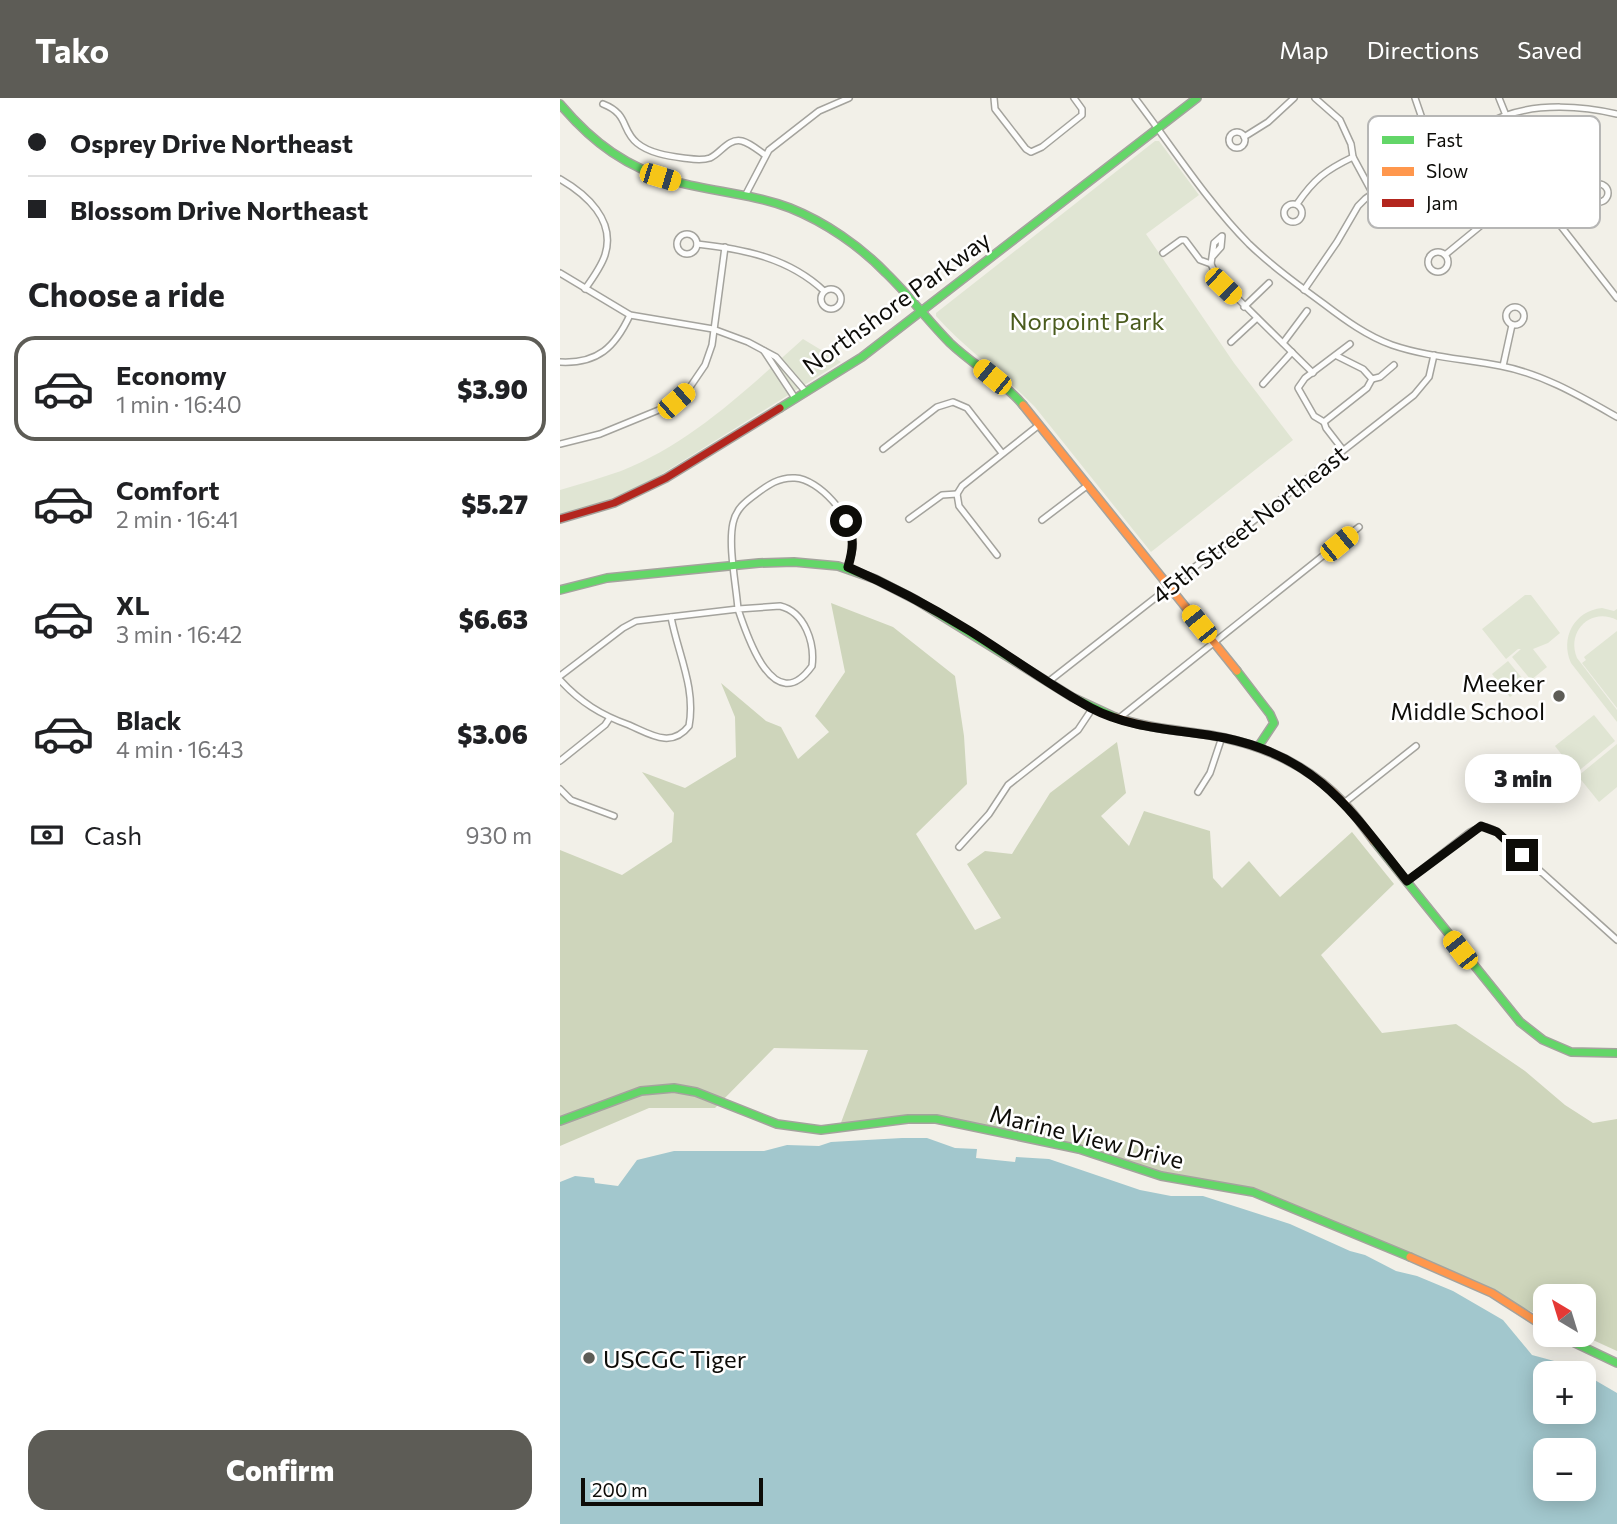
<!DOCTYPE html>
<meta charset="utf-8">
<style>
body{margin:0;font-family:Commissioner,sans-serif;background:#f2f2f2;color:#202124;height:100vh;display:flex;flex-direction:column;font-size:26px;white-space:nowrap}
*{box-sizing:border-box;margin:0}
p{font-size:23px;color:#757577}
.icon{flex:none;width:38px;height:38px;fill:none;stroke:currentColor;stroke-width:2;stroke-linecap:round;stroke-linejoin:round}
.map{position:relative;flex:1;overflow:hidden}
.panel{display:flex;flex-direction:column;background:#fff;width:560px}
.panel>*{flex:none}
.banner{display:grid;align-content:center;height:154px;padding:0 28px;background:#fff}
.needle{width:46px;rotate:322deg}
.controls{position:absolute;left:973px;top:1186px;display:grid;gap:14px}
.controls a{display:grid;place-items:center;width:63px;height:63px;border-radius:14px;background:#fff;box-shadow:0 4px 18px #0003;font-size:35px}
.scale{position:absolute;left:21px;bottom:18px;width:182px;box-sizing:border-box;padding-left:7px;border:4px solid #0d0c08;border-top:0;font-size:19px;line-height:24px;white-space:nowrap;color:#0d0c08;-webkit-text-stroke:5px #fff;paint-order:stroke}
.end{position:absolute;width:32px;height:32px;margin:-16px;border:9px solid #0d0c08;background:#fff;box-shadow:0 0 0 4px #fff}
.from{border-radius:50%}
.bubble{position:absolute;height:49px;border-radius:21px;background:#fff;box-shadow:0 4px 18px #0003;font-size:23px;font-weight:800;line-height:49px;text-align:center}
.car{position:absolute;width:21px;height:42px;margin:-21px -10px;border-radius:9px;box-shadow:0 0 5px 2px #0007;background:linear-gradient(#f5c518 24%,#345 0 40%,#f5c518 0 76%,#345 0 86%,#f5c518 0)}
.banner b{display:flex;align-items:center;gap:24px;height:66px;font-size:26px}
.banner b+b{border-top:2px solid #e0e0e0}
.banner i{width:18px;height:18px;background:#202124}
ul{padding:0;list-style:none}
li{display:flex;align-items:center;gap:21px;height:105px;margin:0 14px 10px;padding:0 14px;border:4px solid transparent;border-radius:21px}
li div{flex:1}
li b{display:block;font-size:26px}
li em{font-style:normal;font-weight:800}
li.on{border-color:#5d5c56}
li>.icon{width:63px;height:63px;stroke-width:1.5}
h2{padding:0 28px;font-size:32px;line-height:84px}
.pay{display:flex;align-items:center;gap:18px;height:77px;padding:0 28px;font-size:26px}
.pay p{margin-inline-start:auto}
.primary-button{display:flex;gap:14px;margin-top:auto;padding:14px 28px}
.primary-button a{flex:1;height:80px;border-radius:21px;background:#5d5c56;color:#fff;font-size:28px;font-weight:800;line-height:80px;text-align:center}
header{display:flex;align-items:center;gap:42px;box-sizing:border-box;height:98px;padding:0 35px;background:#5d5c56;color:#fff}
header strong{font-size:33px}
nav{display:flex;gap:38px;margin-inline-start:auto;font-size:24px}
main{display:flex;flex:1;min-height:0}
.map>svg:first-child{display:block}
</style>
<header>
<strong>Tako</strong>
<nav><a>Map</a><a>Directions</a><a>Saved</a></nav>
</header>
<main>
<section class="panel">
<div class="banner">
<b><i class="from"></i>Osprey Drive Northeast</b>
<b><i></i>Blossom Drive Northeast</b>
</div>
<h2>Choose a ride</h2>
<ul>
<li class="on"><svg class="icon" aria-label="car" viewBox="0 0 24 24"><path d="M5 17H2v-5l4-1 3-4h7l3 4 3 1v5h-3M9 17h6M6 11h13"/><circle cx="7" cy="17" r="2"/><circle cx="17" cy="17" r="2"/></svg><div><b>Economy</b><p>1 min · 16:40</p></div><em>$3.90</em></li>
<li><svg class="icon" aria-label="car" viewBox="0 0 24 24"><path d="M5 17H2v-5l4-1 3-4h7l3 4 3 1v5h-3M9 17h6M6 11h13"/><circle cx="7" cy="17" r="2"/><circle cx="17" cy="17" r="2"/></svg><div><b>Comfort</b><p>2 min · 16:41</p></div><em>$5.27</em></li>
<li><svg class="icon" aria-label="car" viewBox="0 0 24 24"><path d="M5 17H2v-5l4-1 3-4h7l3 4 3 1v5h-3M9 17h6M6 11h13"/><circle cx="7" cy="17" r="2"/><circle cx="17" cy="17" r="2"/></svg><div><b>XL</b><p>3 min · 16:42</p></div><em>$6.63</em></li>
<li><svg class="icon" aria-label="car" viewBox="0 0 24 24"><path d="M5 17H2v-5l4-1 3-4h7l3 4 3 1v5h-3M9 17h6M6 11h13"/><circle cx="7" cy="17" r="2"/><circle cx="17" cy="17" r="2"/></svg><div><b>Black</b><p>4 min · 16:43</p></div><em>$3.06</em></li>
</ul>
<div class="pay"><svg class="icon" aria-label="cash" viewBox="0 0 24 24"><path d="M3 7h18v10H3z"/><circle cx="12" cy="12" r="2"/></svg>Cash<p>930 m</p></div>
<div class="primary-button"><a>Confirm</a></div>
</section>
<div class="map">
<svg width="1057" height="1426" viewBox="0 0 1057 1426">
<rect width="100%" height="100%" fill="#f2f0e8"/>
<g fill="#e0e5d3">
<path d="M595,43H599L639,97L586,136L674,265L733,342L591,454L475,309C443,276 406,252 376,218V215Z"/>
<path d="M243,241L281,264L89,384L8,419L0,420V392C20,386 41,380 61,373C132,345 188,290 243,241Z"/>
<path d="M965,497H971L1000,535L988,545L973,551L987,569L971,582L952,559L961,551H958L946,561L922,531Z"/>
<path d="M1042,510L1054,513L1057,511V522C1031,509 1006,533 1017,560L1057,612V624L1011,565C1000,540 1014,513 1042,510Z"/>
<path d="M1057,533V610L1022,565L1026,562L1024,559Z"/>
<path d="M948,563L967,586L950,599L932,576Z"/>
<path d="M1034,617L1055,643L1016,675L995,648Z"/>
<path d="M1057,646V689L1039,704L1018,678Z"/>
</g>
<path fill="#ced5bb" d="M271,505L333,529L395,578L404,638L407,686L356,736L415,832L441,820L407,766L425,753L452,756L490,695L557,644L566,695L541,718L569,748L584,713L650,733L653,780L662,790L689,763L720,799L792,734L834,786L761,857L822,935L896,926L965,973L1005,1007L1033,1025L1057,1021V1253L1022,1237L1024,1199H985V1220L885,1173L709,1100L467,1041L348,1021L279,1030L308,952L214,950L155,1010H89L0,1048V752L62,777L112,744L114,715L82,674L125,690L176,659L175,619L161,585L206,623L221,629L238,661L269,634L255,618L285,574Z"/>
<path fill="#a2c7cd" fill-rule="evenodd" d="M342,1040H367L395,1050L417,1051L416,1060L455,1064L456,1059L489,1061L580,1092L611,1098H643L730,1126L790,1153L805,1157L836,1173L857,1178L893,1193L943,1222L972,1257L1009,1267L1057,1295V1426H0V1084L15,1078L34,1080L35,1085L58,1088L77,1062L114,1053H204L227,1047L259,1048L271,1044ZM985,1276H1024V1314H985ZM985,1353H1024V1391H985Z"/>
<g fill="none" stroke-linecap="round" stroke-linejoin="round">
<g stroke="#a4a39d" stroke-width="8">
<g id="street">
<path d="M434,0L435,11L466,51L471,54L482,49L522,17V11L514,0"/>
<path d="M575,0C611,47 648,105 689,146C712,168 738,187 764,206C785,222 807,238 832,247C867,259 905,261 941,268C983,276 1020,298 1057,319"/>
<path d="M755,0L780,22L791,46L793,59L813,96"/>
<path d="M855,0L865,29L880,59"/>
<path d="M939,0L975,89L1000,127L1057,200"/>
<path d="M43,6C69,16 61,32 77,45C89,55 108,58 123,60C132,61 141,63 150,60C161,55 168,40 182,43C190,45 198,52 205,57"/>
<circle cx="677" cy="42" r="8"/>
<path d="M684,39L708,24L734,0"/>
<path d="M0,81C26,96 56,122 45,157C41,169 33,180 25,191"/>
<circle cx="1039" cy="95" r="9"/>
<path d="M186,96L209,52L259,13L289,0"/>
<circle cx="733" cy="115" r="9"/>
<path d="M737,106C754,81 766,72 793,59"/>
<path d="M1000,127L1032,101"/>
<circle cx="127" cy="146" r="10"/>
<path d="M137,146C184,151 229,160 264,193"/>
<circle cx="878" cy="164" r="10"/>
<path d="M603,155L621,142H625L640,162L651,166"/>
<path d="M885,157L924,125L975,89"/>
<path d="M653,158L661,149L662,138L654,145L651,166L658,181L753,275"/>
<path d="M0,175L70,217L153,231L188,244L216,259L246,294"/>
<circle cx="271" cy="201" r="10"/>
<path d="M744,192L777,144L798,108L805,101C823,87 846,79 866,67C892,51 916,29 944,18C979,5 1022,8 1057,16"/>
<circle cx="955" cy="218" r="9"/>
<path d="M684,209L709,185"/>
<path d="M671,244L697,220"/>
<path d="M723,245L747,213"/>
<path d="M204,253L235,300"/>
<path d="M0,264C38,266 55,249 70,217"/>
<path d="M943,268L952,227"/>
<path d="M812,281L820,279L834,267"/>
<path d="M703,286L732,254"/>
<path d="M764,324L754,318L738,290L745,280L790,246"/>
<path d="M764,324L807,290L812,281L803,271L777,258"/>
<path d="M764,324L766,330L783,352"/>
<path d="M0,346L40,336L106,309L128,292L145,267L152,247L165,149"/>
<path d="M323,351L377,309L393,304L407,310L442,355"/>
<path d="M397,396L402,388L479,327"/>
<path d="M397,396L399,408L437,457"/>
<path d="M349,421L382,397L397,396"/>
<path d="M482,422L528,387"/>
<path d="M220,508C245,514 255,545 252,568C214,621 187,538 178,511Z"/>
<path d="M0,578L63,530L76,523L178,511C176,486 168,448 173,425C176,411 185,404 196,396C208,387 219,379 235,380C259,381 292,419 293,443C294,453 290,461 287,469"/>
<path d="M0,582C20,604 41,617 69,627C90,636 111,651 129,628C136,590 118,556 111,519"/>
<path d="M488,584L854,297L869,279L874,257"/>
<path d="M558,621L799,429"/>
<path d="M0,663L45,627L49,621"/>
<path d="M0,691L11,702L54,718"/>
<path d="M638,694L650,675L662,639"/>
<path d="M784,705L856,648"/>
<path d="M399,749L429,716L448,687L518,632L532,611"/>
<path d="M847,783L910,734C921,728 926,727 937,734L1057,842"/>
</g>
</g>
<g stroke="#a4a39d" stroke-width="10">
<g id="fast">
<path d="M0,6C33,45 67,70 117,84C155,94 193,96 230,110C265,124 300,148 326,175C349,197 368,223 390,245C413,267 443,283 463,307"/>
<path d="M220,310L302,259L637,0"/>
<path d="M0,492L47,480L199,465L234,464L278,468L315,481L356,502L512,599L555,619"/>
<path d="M677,573L710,616L714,625L698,649"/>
<path d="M814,743L960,924L983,942L1011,954L1057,955"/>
<path d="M0,1023L81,993L114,990L136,994L217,1026L261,1032L348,1021H376L519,1051L601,1078L693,1094L850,1159"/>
<path d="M998,1237L1057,1265"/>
</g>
</g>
<g stroke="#a4a39d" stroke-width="10">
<g id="slow">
<path d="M463,307L677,573"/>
<path d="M555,619C586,630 618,632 650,637C700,646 749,667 784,705C795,716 804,730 814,743"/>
<path d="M850,1159L932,1195L985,1229"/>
</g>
</g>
<g stroke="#a4a39d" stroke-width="10">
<path id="jam" d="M0,421L54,405L106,380L220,310"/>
</g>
<use href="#street" stroke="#fdfdfc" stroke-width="5"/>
<use href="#fast" stroke="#63d668" stroke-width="7"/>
<use href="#slow" stroke="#ff974d" stroke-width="7"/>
<use href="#jam" stroke="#b3261e" stroke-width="7"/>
</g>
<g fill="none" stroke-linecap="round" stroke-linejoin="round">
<path stroke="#0d0c08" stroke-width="9" d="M286,423C295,439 293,452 288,469C330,487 371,509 410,533C450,558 489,587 531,610C573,632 619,631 665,640C758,659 792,714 847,783L921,728L937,734L962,757"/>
</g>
<g fill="#5d5c56" stroke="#fff" stroke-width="2.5">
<circle cx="999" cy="598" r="7"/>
<circle cx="29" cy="1260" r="7"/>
</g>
<g text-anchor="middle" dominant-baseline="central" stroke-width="5" stroke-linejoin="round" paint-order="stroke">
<g font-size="24" fill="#0d0c08" stroke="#fff">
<text transform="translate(336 204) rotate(-36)">Northshore Parkway</text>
<text transform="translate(689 426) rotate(-38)">45th Street Northeast</text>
<text transform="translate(527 1038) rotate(14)">Marine View Drive</text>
</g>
<g font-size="24" fill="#4a5b1d" stroke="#fff">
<text x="527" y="222">Norpoint Park</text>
</g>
<g font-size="24" fill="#0d0c08" stroke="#fff" text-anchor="end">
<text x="985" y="584">Meeker<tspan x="985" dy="28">Middle School</tspan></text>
<text x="43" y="1260" text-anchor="start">USCGC Tiger</text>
</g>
</g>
<rect x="808" y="18" width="232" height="112" rx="10" fill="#fff" stroke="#b6b6b5" stroke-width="2"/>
<rect x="822" y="38" width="32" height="8" fill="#63d668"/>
<rect x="822" y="69" width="32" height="9" fill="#ff974d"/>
<rect x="822" y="101" width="32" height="8" fill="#b3261e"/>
<g font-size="19" fill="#0d0c08">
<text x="866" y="49">Fast</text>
<text x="866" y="80">Slow</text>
<text x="866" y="112">Jam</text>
</g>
</svg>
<div class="controls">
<a><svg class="needle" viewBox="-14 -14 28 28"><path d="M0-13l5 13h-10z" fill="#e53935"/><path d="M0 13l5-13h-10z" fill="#757577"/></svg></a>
<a>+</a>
<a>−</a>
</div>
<div class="scale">200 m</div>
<i class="end from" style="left:286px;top:423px"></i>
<i class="end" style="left:962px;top:757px"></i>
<div class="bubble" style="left:905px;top:656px;width:116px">3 min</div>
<i class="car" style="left:100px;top:79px;rotate:107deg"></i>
<i class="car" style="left:663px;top:188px;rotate:134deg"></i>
<i class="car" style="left:432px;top:279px;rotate:309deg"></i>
<i class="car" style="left:116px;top:303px;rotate:49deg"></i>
<i class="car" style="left:779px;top:446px;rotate:51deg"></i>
<i class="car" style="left:639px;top:526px;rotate:321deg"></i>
<i class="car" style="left:900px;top:852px;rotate:322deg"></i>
</div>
</main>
